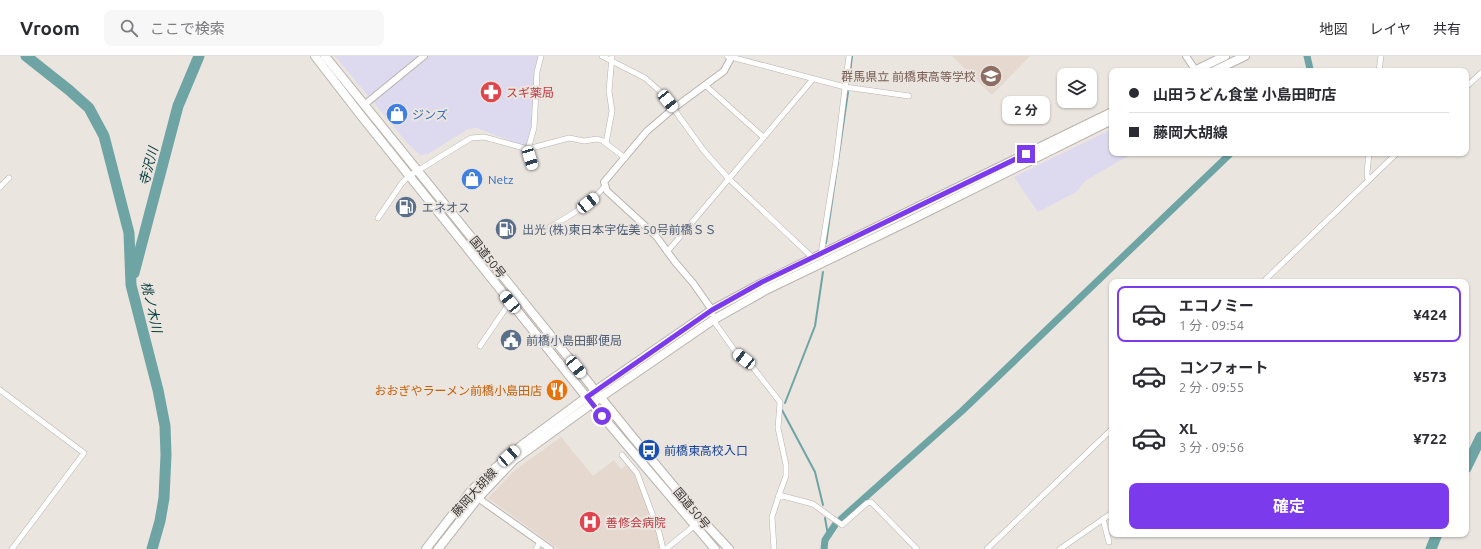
<!DOCTYPE html>
<html lang="ja">
<meta charset="utf-8">
<style>
body{margin:0;font-family:Ubuntu,"Noto Sans JP",sans-serif;background:#f7f7f7;color:#2b2b33;height:100vh;display:flex;flex-direction:column;font-size:15px;white-space:nowrap}
*{box-sizing:border-box;margin:0}
p{font-size:13px;color:#7c7c81}
.icon{flex:none;width:22px;height:22px;fill:none;stroke:currentColor;stroke-width:2;stroke-linecap:round;stroke-linejoin:round}
.map{position:relative;flex:1;overflow:hidden}
.drawer{position:absolute;left:1109px;top:223px;width:360px;height:258px;display:flex;flex-direction:column;background:#fff;border-radius:8px;box-shadow:0 1px 3px #0004}
.drawer>*{flex:none}
.guide{position:absolute;left:1109px;top:12px;width:360px;height:88px;border-radius:8px;box-shadow:0 1px 3px #0004;display:grid;align-content:center;height:88px;padding:0 20px;background:#fff}
.fabs{position:absolute;left:1057px;top:12px;display:grid;gap:8px}
.fabs a{display:grid;place-items:center;width:40px;height:40px;border-radius:8px;background:#fff;box-shadow:0 1px 3px #0004;font-size:20px}
.end{position:absolute;width:18px;height:18px;margin:-9px;border:5px solid #7c3aed;background:#fff;box-shadow:0 0 0 2px #fff}
.from{border-radius:50%}
.bubble{position:absolute;height:28px;border-radius:8px;background:#fff;box-shadow:0 1px 3px #0004;font-size:13px;font-weight:700;line-height:28px;text-align:center}
.car{position:absolute;width:12px;height:24px;margin:-12px -6px;border-radius:5px;box-shadow:0 0 3px 1px #0007;background:linear-gradient(#fff 24%,#345 0 40%,#fff 0 76%,#345 0 86%,#fff 0)}
.guide b{display:flex;align-items:center;gap:14px;height:38px;font-size:15px}
.guide b+b{border-top:1px solid #e1e1e2}
.guide i{width:10px;height:10px;background:#2b2b33}
ul{padding:7px 0 0;list-style:none}
li{display:flex;align-items:center;gap:12px;height:56px;margin:0 8px 6px;padding:0 12px;border:2px solid transparent;border-radius:8px}
li div{flex:1}
li b{display:block;font-size:15px}
li em{font-style:normal;font-weight:700}
li.on{border-color:#7c3aed}
li>.icon{width:36px;height:36px;stroke-width:1.5}
.cta{display:flex;gap:8px;margin-top:auto;padding:8px 20px}
.cta a{flex:1;height:46px;border-radius:8px;background:#7c3aed;color:#fff;font-size:16px;font-weight:700;line-height:46px;text-align:center}
header{display:flex;align-items:center;gap:24px;box-sizing:border-box;height:56px;padding:0 20px;background:#fff;border-bottom:1px solid #e1e1e2}
header strong{font-size:19px}
nav{display:flex;gap:22px;margin-inline-start:auto;font-size:14px}
.search{width:280px;height:36px;background:#f7f7f7;display:flex;align-items:center;gap:10px;box-sizing:border-box;padding:0 14px;border-radius:8px;color:#7c7c81;font-size:15px}
.map>svg:first-child{display:block}
</style>
<header>
<strong>Vroom</strong>
<div class="search"><svg class="icon" aria-label="search" viewBox="0 0 24 24"><circle cx="10" cy="10" r="6"/><path d="M15 15l6 6"/></svg>ここで検索</div>
<nav><a>地図</a><a>レイヤ</a><a>共有</a></nav>
</header>
<div class="map">
<svg width="1481" height="493" viewBox="0 0 1481 493">
<rect width="100%" height="100%" fill="#ebe5e0"/>
<g fill="#ddd9ef">
<path d="M335,0H539L533,68L528,88L524,90L477,72L468,73L428,98L420,99L409,89Z"/>
<path d="M1112,73V97H1133L1085,125L1076,136L1038,156L1014,121Z"/>
</g>
<g fill="#e5d8cf">
<path d="M952,0H1030L992,39Z"/>
<path d="M561,381L593,420L614,404L621,413L627,409L637,422L657,477L660,493H558L488,442L515,414Z"/>
</g>
<g fill="none" stroke-linecap="round" stroke-linejoin="round">
<g stroke="#6ea4a4" stroke-width="2">
<path d="M849,27L852,0"/>
<path d="M826,187L848,36"/>
<path d="M785,347L815,270L823,216"/>
<path d="M782,354L815,416L823,449"/>
<path d="M825,462L828,479"/>
</g>
<g stroke="#6ea4a4" stroke-width="7">
<path d="M1307,0L1310,13"/>
<path d="M841,463L962,355L1231,97"/>
<path d="M824,493L825,484L835,469"/>
</g>
<g stroke="#6ea4a4" stroke-width="11">
<path d="M26,0L69,34L89,52L104,80L129,177L131,229L158,334L165,370L166,399L164,442L160,465L152,493"/>
<path d="M134,217L178,50L199,0"/>
<path d="M1466,412L1481,381"/>
<path d="M1431,493L1437,478"/>
</g>
<g stroke="#b9b2ae" stroke-width="6">
<g id="minor">
<path d="M602,0L645,22L663,38L704,95L728,122L813,202"/>
<path d="M727,0L845,31L909,40"/>
<path d="M1379,15L1381,0"/>
<path d="M705,29L763,81"/>
<path d="M1466,31L1481,17"/>
<path d="M606,87L612,55L609,35L612,0"/>
<path d="M533,110L528,93L534,72L537,16L541,0"/>
<path d="M1368,125L1367,117L1369,97"/>
<path d="M0,131L9,122"/>
<path d="M378,162L402,127L409,120L471,82L484,81L528,93L569,82L584,85L597,83L603,85L625,102"/>
<path d="M550,171C570,160 590,148 605,130"/>
<path d="M667,196L813,23"/>
<path d="M821,198L836,104L849,0"/>
<path d="M1263,226L1397,97"/>
<path d="M713,264L737,298L751,309L780,346L778,372L786,409V420L779,439"/>
<path d="M480,290L510,246"/>
<path d="M0,334L84,397L12,493"/>
<path d="M622,399L637,417L659,476L663,493"/>
<path d="M1103,463L1109,486"/>
<path d="M536,493L540,486"/>
<path d="M666,493L694,470"/>
<path d="M774,493L772,461L779,439L813,448L842,469L867,447L871,446L917,493"/>
<path d="M987,493L1112,373"/>
<path d="M1060,493L1112,457"/>
</g>
</g>
<g stroke="#b9b2ae" stroke-width="8">
<g id="tertiary">
<path d="M1186,0L1196,15"/>
<path d="M364,49L424,0"/>
<path d="M712,257V254L693,227L675,206L656,180L607,135L604,126L647,75L674,52L724,15L732,0"/>
<path d="M478,442L550,493"/>
</g>
</g>
<g stroke="#b9b2ae" stroke-width="10">
<g id="primary">
<path d="M1194,15L1225,0"/>
<path d="M1214,15L1245,0"/>
<path d="M426,493L470,436L488,418L522,389L595,335L712,254L762,227L1112,56"/>
<path d="M438,493L478,442L514,404L601,341L713,264L766,234L911,164L1112,64"/>
</g>
</g>
<g stroke="#b9b2ae" stroke-width="10">
<g id="trunk">
<path d="M315,0L359,57L592,348L715,493"/>
<path d="M325,0L631,379L702,464L729,493"/>
</g>
</g>
<use href="#minor" stroke="#fff" stroke-width="5"/>
<use href="#tertiary" stroke="#fff" stroke-width="6"/>
<use href="#primary" stroke="#fff" stroke-width="8"/>
<use href="#trunk" stroke="#fff" stroke-width="8"/>
</g>
<g fill="none" stroke-linecap="round" stroke-linejoin="round">
<path stroke="#7c3aed" stroke-width="5" d="M602,360L587,341L712,254L762,226L1026,98"/>
</g>
<defs>
<g id="school-disc" transform="scale(1.15)"><circle r="9.5" fill="#8d6e63" stroke="#ebe5e0"/><path d="M0-5L7-2L0 1L-7-2ZM-4 1L0 2.5L4 1V4Q0 6-4 4Z" fill="#fff"/></g>
<g id="pharmacy-disc" transform="scale(1.15)"><circle r="9.5" fill="#e0444e" stroke="#ebe5e0"/><path d="M-2-6h4v4h4v4h-4v4h-4v-4h-4v-4h4Z" fill="#fff"/></g>
<g id="shop-disc" transform="scale(1.15)"><circle r="9.5" fill="#3f7fe0" stroke="#ebe5e0"/><path d="M-5-2.5h2.3a2.7 3.5 0 0 1 5.4 0H5L5.5 6h-11ZM-1.5-2.5h3a1.5 2.3 0 0 0-3 0Z" fill="#fff"/></g>
<g id="fuel-disc" transform="scale(1.15)"><circle r="9.5" fill="#5c6f8a" stroke="#ebe5e0"/><path d="M-5.5-6h7V0h2V4h1.3V-2.5L3-4.5l.8-.8L6-3V5H2.5V1h-1V6h-7ZM-4.2-4.7v3.2H.2V-4.7Z" fill="#fff"/></g>
<g id="civic-disc" transform="scale(1.15)"><circle r="9.5" fill="#5c6f8a" stroke="#ebe5e0"/><path d="M-.6-6.5H3V-4.5H.6V-3L4-1V1h2V6H-6V1h2V-1L-.6-3ZM-1.2 2.5V6h2.4V2.5Z" fill="#fff"/></g>
<g id="restaurant-disc" transform="scale(1.15)"><circle r="9.5" fill="#e8710a" stroke="#ebe5e0"/><path d="M-5-6h1v4h1v-4h1v4h1v-4h1v5L-1.5 .5V6h-2V.5L-5-1ZM5-6V6H3V1.5H1.5Q1.5-4 5-6Z" fill="#fff"/></g>
<g id="bus-disc" transform="scale(1.15)"><circle r="9.5" fill="#1a4fb4" stroke="#ebe5e0"/><path d="M-5-6H5V4H4V6H2V4H-2V6H-4V4H-5ZM-3.5-4V0h7V-4ZM-3.5 1.2v1.5H-2V1.2ZM2 1.2v1.5H3.5V1.2Z" fill="#fff"/></g>
<g id="hospital-disc" transform="scale(1.15)"><circle r="9.5" fill="#e0444e" stroke="#ebe5e0"/><path d="M-5-5h3v3.5h4V-5h3V5h-3V1.5h-4V5h-3Z" fill="#fff"/></g>
</defs>
<g fill-rule="evenodd">
<use href="#school-disc" x="991" y="20"/>
<use href="#pharmacy-disc" x="491" y="36"/>
<use href="#shop-disc" x="397" y="58"/>
<use href="#shop-disc" x="472" y="123"/>
<use href="#fuel-disc" x="406" y="151"/>
<use href="#fuel-disc" x="506" y="173"/>
<use href="#civic-disc" x="511" y="284"/>
<use href="#restaurant-disc" x="557" y="334"/>
<use href="#bus-disc" x="649" y="394"/>
<use href="#hospital-disc" x="590" y="466"/>
</g>
<g text-anchor="middle" dominant-baseline="central" stroke-width="4" stroke-linejoin="round" paint-order="stroke">
<g font-size="12" fill="#785e54" stroke="#ebe5e0" text-anchor="end">
<text x="976" y="20">群馬県立 前橋東高等学校</text>
</g>
<g font-size="12" fill="#be3a42" stroke="#ebe5e0" text-anchor="start">
<text x="506" y="36">スギ薬局</text>
<text x="606" y="466">善修会病院</text>
</g>
<g font-size="12" fill="#366cbe" stroke="#ebe5e0" text-anchor="start">
<text x="412" y="58">ジンズ</text>
<text x="488" y="123">Netz</text>
</g>
<g font-size="12" fill="#4e5e75" stroke="#ebe5e0" text-anchor="start">
<text x="422" y="151">エネオス</text>
<text x="522" y="173">出光 (株)東日本宇佐美 50号前橋ＳＳ</text>
<text x="526" y="284">前橋小島田郵便局</text>
</g>
<g font-size="12" fill="#363332" stroke="#ebe5e0">
<text transform="translate(488 201) rotate(51)">国道50号</text>
<text transform="translate(474 436) rotate(-48)">藤岡大胡線</text>
<text transform="translate(692 452) rotate(50)">国道50号</text>
</g>
<g font-size="12" fill="#c56008" stroke="#ebe5e0" text-anchor="end">
<text x="542" y="334">おおぎやラーメン前橋小島田店</text>
</g>
<g font-size="12" fill="#164399" stroke="#ebe5e0" text-anchor="start">
<text x="664" y="394">前橋東高校入口</text>
</g>
<g font-size="13" font-style="italic" fill="#02393a" stroke="#ebe5e0">
<text transform="translate(148 110) rotate(-75)">寺沢川</text>
<text transform="translate(152 251) rotate(77)">桃ノ木川</text>
</g>
</g>
</svg>
<div class="fabs">
<a><svg class="icon" aria-label="layers" viewBox="0 0 24 24"><path d="M12 4l9 5-9 5-9-5zM3 14l9 5 9-5"/></svg></a>
</div>
<i class="end from" style="left:602px;top:360px"></i>
<i class="end" style="left:1026px;top:98px"></i>
<div class="bubble" style="left:1002px;top:40px;width:48px">2 分</div>
<i class="car" style="left:668px;top:45px;rotate:142deg"></i>
<i class="car" style="left:530px;top:102px;rotate:163deg"></i>
<i class="car" style="left:588px;top:147px;rotate:51deg"></i>
<i class="car" style="left:510px;top:246px;rotate:321deg"></i>
<i class="car" style="left:744px;top:303px;rotate:308deg"></i>
<i class="car" style="left:576px;top:311px;rotate:141deg"></i>
<i class="car" style="left:509px;top:400px;rotate:48deg"></i>
<div class="guide">
<b><i class="from"></i>山田うどん食堂 小島田町店</b>
<b><i></i>藤岡大胡線</b>
</div>
<section class="drawer">
<ul>
<li class="on"><svg class="icon" aria-label="car" viewBox="0 0 24 24"><path d="M5 17H2v-5l4-1 3-4h7l3 4 3 1v5h-3M9 17h6M6 11h13"/><circle cx="7" cy="17" r="2"/><circle cx="17" cy="17" r="2"/></svg><div><b>エコノミー</b><p>1 分 · 09:54</p></div><em>¥424</em></li>
<li><svg class="icon" aria-label="car" viewBox="0 0 24 24"><path d="M5 17H2v-5l4-1 3-4h7l3 4 3 1v5h-3M9 17h6M6 11h13"/><circle cx="7" cy="17" r="2"/><circle cx="17" cy="17" r="2"/></svg><div><b>コンフォート</b><p>2 分 · 09:55</p></div><em>¥573</em></li>
<li><svg class="icon" aria-label="car" viewBox="0 0 24 24"><path d="M5 17H2v-5l4-1 3-4h7l3 4 3 1v5h-3M9 17h6M6 11h13"/><circle cx="7" cy="17" r="2"/><circle cx="17" cy="17" r="2"/></svg><div><b>XL</b><p>3 分 · 09:56</p></div><em>¥722</em></li>
</ul>
<div class="cta"><a>確定</a></div>
</section>
</div>
